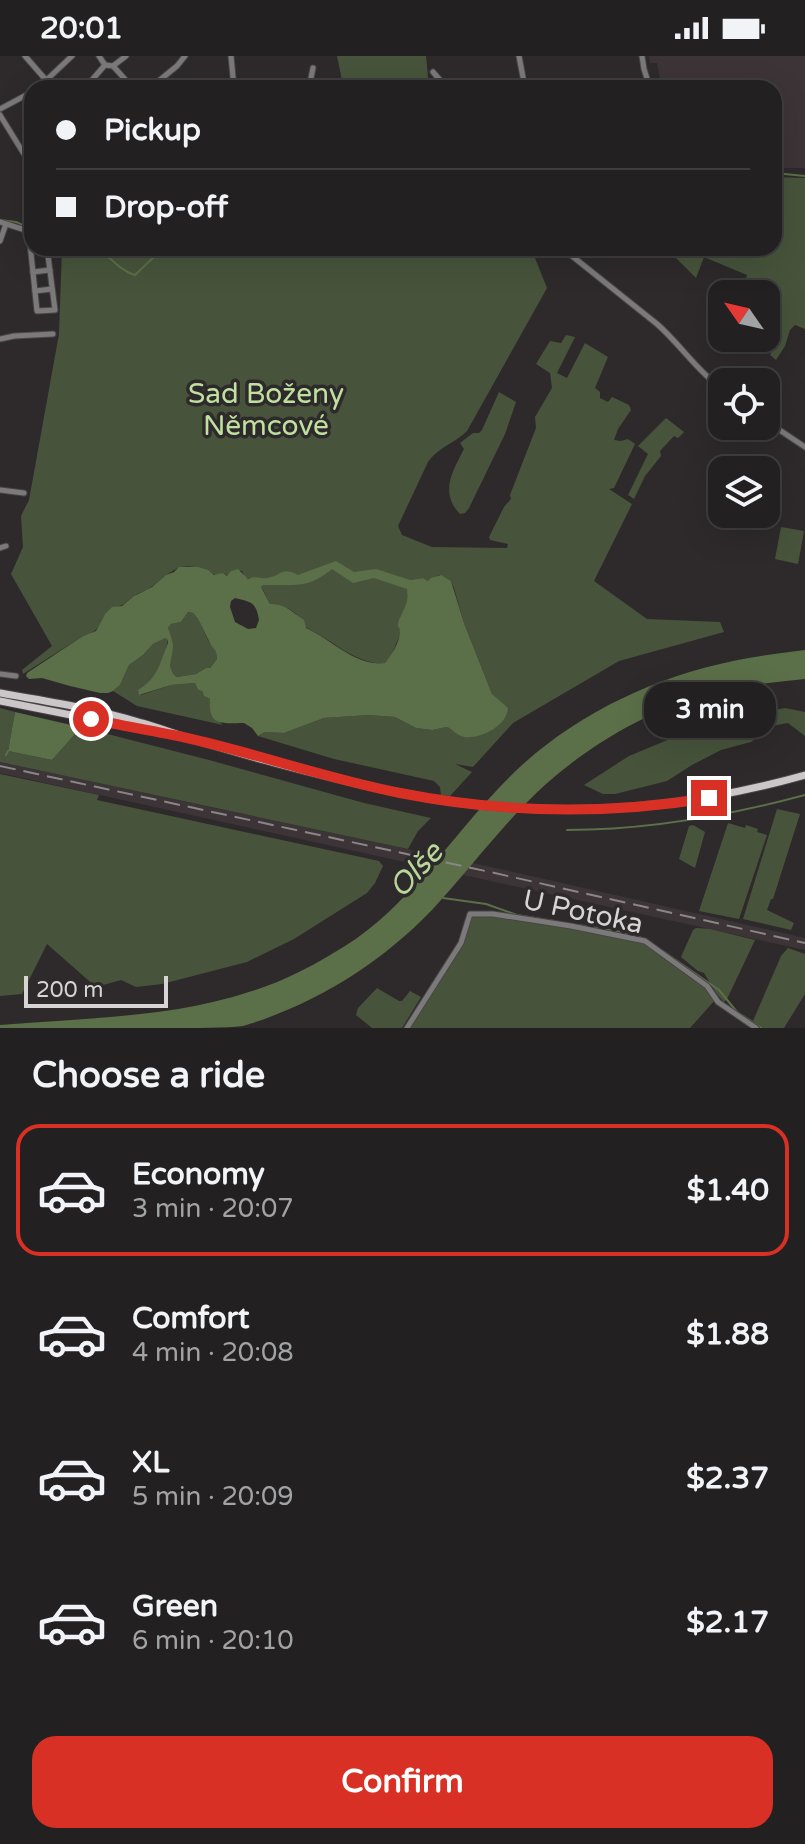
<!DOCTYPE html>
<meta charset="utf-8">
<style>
body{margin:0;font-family:"Varela Round",sans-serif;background:#2a2829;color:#f1f3f6;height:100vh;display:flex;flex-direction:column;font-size:30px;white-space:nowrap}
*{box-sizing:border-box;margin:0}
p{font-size:26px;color:#a2a3a5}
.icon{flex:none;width:44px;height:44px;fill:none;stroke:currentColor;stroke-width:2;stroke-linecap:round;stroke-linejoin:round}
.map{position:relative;height:972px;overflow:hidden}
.details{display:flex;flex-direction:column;background:#222020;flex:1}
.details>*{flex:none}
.hud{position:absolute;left:24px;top:24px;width:758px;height:176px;border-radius:24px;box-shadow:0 8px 32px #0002,0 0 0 2px #3f3e3e;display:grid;align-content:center;height:176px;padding:0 32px;background:#222020}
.needle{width:52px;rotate:304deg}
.controls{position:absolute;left:708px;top:224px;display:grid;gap:16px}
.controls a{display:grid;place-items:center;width:72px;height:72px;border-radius:16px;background:#222020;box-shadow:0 8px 32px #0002,0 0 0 2px #3f3e3e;font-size:40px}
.scale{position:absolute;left:24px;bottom:20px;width:144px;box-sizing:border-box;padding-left:8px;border:4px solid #d6d4d5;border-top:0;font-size:22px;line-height:28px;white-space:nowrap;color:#d6d4d5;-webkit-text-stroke:6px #2e2a2b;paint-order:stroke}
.end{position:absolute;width:36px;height:36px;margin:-18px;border:10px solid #d93025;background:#fff;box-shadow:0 0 0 4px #fff}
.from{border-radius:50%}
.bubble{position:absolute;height:56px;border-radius:24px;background:#222020;box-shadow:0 8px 32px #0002,0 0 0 2px #3f3e3e;font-size:26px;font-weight:800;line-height:56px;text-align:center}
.hud b{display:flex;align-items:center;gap:28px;height:76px;font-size:30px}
.hud b+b{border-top:2px solid #3f3e3e}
.hud i{width:20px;height:20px;background:#f1f3f6}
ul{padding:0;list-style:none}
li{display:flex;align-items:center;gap:24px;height:132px;margin:0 16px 12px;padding:0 16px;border:4px solid transparent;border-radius:24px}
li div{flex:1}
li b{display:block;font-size:30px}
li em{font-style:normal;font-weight:800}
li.current{border-color:#d93025}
li>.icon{width:72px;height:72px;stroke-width:1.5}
h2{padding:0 32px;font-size:36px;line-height:96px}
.action{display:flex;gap:16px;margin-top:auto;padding:16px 32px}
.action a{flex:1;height:92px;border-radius:24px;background:#d93025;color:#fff;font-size:32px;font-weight:800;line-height:92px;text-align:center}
.status{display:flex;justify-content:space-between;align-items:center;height:56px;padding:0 40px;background:#222020;direction:ltr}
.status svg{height:22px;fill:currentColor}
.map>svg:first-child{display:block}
</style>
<div class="status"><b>20:01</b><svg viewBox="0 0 49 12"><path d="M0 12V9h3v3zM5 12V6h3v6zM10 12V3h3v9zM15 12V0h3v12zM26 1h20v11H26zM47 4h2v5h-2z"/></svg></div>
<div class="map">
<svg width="805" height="972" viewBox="0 0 805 972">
<rect width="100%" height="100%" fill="#2e2a2b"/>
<g fill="#3d3437">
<path d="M649,0H805V112H774V32H662L657,7H650Z"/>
<path d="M0,706L491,811L805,882V894L0,717Z"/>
</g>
<g fill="#47543b">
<path d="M337,0H426L429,32H362L354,25L342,24Z"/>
<path d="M774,121L805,122V273L795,269L790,274L785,290L776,304L770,299L775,290L766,282V238H755L760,224L745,226L747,219L704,201L696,222L666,192H774Z"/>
<path d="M62,192H531L547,232L467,375C455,387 437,392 428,406L398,470L402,479L432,491L507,492L508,488L490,484L489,481L504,451L511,443L510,439L536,372L535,361L552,332L550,317L536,308L550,285L561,287L566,279L575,281L557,317L567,322L585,287L608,301L595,332L600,336V342L608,346L612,341L629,349L631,354L618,373L614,384L621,385L628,383L635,388L614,432L609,433L632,448L594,525L647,563L720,566L724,576L619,605L513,667L473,711L455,708L472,716L450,740L441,739L440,731L434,725L334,703L258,680L265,676L284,677L324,662L369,659L395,661L416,672L432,674L447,671L465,681L478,679L497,644L492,638L464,567L454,532L451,525L439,519L428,525L423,522L410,524L406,551L400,563V579L390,602L385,607L381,608C349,604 333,584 305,571C299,556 285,548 270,548C264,536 260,522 245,522L242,515L234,514L228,520L223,517L217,520C205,514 197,509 182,511C171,513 160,525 151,531C146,535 139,536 134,540C131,542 128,545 124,548C119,551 113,551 108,556C96,567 104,574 83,580L23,618L22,614L52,590L11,518L23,491L21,460L29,444L59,278Z"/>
<path d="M499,336L516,346L505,378L469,452L465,457L460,458C439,436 453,415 464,393L460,387L473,377H479L482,374Z"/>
<path d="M666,362L684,376L678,382L674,380L660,395L661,400L645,420L634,443L628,439L648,398L638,390Z"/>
<path d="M781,471L804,475L798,508L775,503Z"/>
<path d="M188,556L193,557L198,563L208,584L216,596L217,603L210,612H206L196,618L177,621L171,616L168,572L171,568L181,566Z"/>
<path d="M164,582L168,583C166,597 159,618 149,628C146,631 141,633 138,635L141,639L171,629L195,627L198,634L202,635L204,640L210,643L215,663L223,669L137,650L113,635L120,629L129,609L143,599L153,588Z"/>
<path d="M0,652L15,656L8,695L52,704L76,677L84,672L209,704L364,747L431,762L418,775L408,793L0,706Z"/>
<path d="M785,652L805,656V680L788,667L771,670L751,686L721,694L692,709L667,725L615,738H603L584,729L629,700L713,665Z"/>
<path d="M0,718L99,739L97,744L379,805L383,810L375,827L367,837L294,883L247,906L162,928L136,931L121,924L96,931L47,888L22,938L0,940Z"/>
<path d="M777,753L800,758L773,843H771L767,854L794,867L791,874L743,863Z"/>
<path d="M728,767L745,772L746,769L758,773L757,776L767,779L739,863L699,855Z"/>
<path d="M693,769L705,776L695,812L679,803L689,770Z"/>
<path d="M470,858H493L645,885L707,930L716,943L690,972H407L461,887Z"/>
<path d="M696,872L710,873L755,884L727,943L724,946L716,937L704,917L698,915L681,901L693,874Z"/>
<path d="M788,892L805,898V938L784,972H764L753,965L781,900Z"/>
<path d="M377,932L399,945H402L410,935L421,941L402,972H372L356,959L358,952Z"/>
</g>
<g fill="#5b6f48" fill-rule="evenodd">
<path d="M336,505L354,516L376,513L410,524L423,522L428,525L431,522L441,519L451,525L464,567L492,638L508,652C507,670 481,683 464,681C458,680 452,673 447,671L432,674L416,672L395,661L369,659L324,662L284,677L265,676L258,680L252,672L244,667C223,667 208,672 210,643L204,640L202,635L198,634L195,627L171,629L139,639L138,634C158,622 159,609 168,587V584L165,582L153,588L143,599L129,609L120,629L113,635L108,637H100L70,630L42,622L29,623L26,620L27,617L83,580L96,575L105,558L112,551L122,550L134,540L152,531L166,519L174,516L179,511H198L208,514L214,519L223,517L227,520L231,515L238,513L248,523C256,519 259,523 267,522C282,520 281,510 298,519ZM332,513L353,527L374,522L407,533C409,546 404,553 399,564C396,575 400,567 400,577C399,587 391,600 385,607C356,611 331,583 306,572L304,564C290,555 287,548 270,548L261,531L263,529C293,528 307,534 332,513ZM235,542C250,546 256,545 259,564L256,572L248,573L235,566L230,551L231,545ZM188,556L193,557L198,563L211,589L216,596L217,603L210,612H206L196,618L177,621C166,613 172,603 173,591C173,585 170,578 168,572L171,568L181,566Z"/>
<path d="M805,594V623C779,626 752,628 727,633C660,648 597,683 546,728C504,766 470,813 432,854C380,908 314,949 243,970C225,972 195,972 176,972C117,972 59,972 0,972V969C84,962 172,962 252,935C285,925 316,908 345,890C407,851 447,787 497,734C558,667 645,623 733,605C757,600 781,597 805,594Z"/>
<path d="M15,656L84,672L76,677L52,704L8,695Z"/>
</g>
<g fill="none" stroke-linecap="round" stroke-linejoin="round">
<g stroke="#5b6f48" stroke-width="2">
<path d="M774,117L805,120"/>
<path d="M0,164L16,166L32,173"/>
<path d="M99,192C110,202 121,215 135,219L155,200L160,192"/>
<path d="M6,699L8,695"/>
<path d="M567,774C648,774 727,760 805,739"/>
<path d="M443,842L486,848L517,859L554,865"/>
<path d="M572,868L616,875L640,881"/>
<path d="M663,895L719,934L737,956L762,972"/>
</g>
<g stroke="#494546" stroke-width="7">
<g id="minor">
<path d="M25,0L46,24"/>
<path d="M99,0L105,9"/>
<path d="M231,0L234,32"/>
<path d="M519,0L525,32"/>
<path d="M642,0L644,13L650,32"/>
<path d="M105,9L113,10L126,0"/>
<path d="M113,10L133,32"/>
<path d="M433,16L447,32"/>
<path d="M38,32L72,0"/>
<path d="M85,32L105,9"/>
<path d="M150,32L177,10L185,0"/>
<path d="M309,32L313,12"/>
<path d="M323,32L342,25"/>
<path d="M0,53L32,36"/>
<path d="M0,59L32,111"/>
<path d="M0,166L25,174L29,178L37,255L55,254L47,192"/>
<path d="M0,185L6,168"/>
<path d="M562,192L657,268C680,288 697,315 722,333"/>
<path d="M33,216L50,214"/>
<path d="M35,235L52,233"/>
<path d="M0,283L14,280L53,278"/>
<path d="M766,365L805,391"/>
<path d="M0,434L24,437"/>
<path d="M0,492L6,490"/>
<path d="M0,618L16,620"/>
<path d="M407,972L461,887L470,858H493L571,870L645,885L707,930L718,946L756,972"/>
</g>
</g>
<g stroke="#494546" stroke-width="9">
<g id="primary">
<path d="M0,637C47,645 96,653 142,667C157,671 172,677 188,682C267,706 353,729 434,743C558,763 684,753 805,719"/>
<path d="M0,645L162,677"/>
</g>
</g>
<use href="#minor" stroke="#7b7979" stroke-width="5"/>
<use href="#primary" stroke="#cbc7c8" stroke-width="7"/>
<path stroke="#898687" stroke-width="2" stroke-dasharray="16 8" stroke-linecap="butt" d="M0,710L490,816L805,887"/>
</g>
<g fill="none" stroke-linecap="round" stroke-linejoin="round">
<path stroke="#d93025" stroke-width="10" d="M91,663C123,670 155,675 187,682C259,698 328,723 400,737C502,757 606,759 709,742"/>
</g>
<g text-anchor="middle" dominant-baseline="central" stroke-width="7" stroke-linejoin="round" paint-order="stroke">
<g font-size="28" fill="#bfe09f" stroke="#2e2a2b">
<text x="266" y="338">Sad Boženy<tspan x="266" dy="32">Němcové</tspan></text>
</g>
<g font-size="28" fill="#d6d4d5" stroke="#2e2a2b">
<text transform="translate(583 856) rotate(12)">U Potoka</text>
</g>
<g font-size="30" font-style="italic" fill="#b7d898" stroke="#2e2a2b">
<text transform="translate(416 814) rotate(-47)">Olše</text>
</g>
</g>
</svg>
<div class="controls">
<a><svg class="needle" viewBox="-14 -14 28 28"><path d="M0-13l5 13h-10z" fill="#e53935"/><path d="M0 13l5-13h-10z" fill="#a2a3a5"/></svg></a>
<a><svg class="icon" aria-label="locate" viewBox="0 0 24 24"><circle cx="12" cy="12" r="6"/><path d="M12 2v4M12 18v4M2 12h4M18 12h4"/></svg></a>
<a><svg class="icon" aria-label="layers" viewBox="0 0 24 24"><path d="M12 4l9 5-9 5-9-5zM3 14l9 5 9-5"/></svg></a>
</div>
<div class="scale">200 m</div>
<i class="end from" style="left:91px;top:663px"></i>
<i class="end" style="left:709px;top:742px"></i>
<div class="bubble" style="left:644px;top:626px;width:132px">3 min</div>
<div class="hud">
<b><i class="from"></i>Pickup</b>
<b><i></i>Drop-off</b>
</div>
</div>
<section class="details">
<h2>Choose a ride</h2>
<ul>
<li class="current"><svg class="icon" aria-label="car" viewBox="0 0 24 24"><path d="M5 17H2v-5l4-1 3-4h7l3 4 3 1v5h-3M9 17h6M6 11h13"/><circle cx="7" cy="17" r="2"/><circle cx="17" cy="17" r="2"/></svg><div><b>Economy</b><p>3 min · 20:07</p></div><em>$1.40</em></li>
<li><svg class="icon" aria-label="car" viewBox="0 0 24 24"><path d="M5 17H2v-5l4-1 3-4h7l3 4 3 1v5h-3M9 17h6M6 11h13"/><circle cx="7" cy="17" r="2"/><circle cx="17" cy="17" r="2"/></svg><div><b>Comfort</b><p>4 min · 20:08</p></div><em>$1.88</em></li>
<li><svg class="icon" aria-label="car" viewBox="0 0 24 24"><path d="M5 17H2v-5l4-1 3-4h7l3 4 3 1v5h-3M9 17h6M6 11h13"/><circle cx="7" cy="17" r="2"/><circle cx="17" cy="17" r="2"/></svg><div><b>XL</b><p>5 min · 20:09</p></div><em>$2.37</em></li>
<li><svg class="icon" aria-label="car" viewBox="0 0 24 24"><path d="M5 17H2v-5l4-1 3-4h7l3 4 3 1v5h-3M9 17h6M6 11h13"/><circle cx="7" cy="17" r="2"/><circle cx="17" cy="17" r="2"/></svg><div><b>Green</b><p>6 min · 20:10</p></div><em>$2.17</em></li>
</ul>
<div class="action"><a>Confirm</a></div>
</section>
